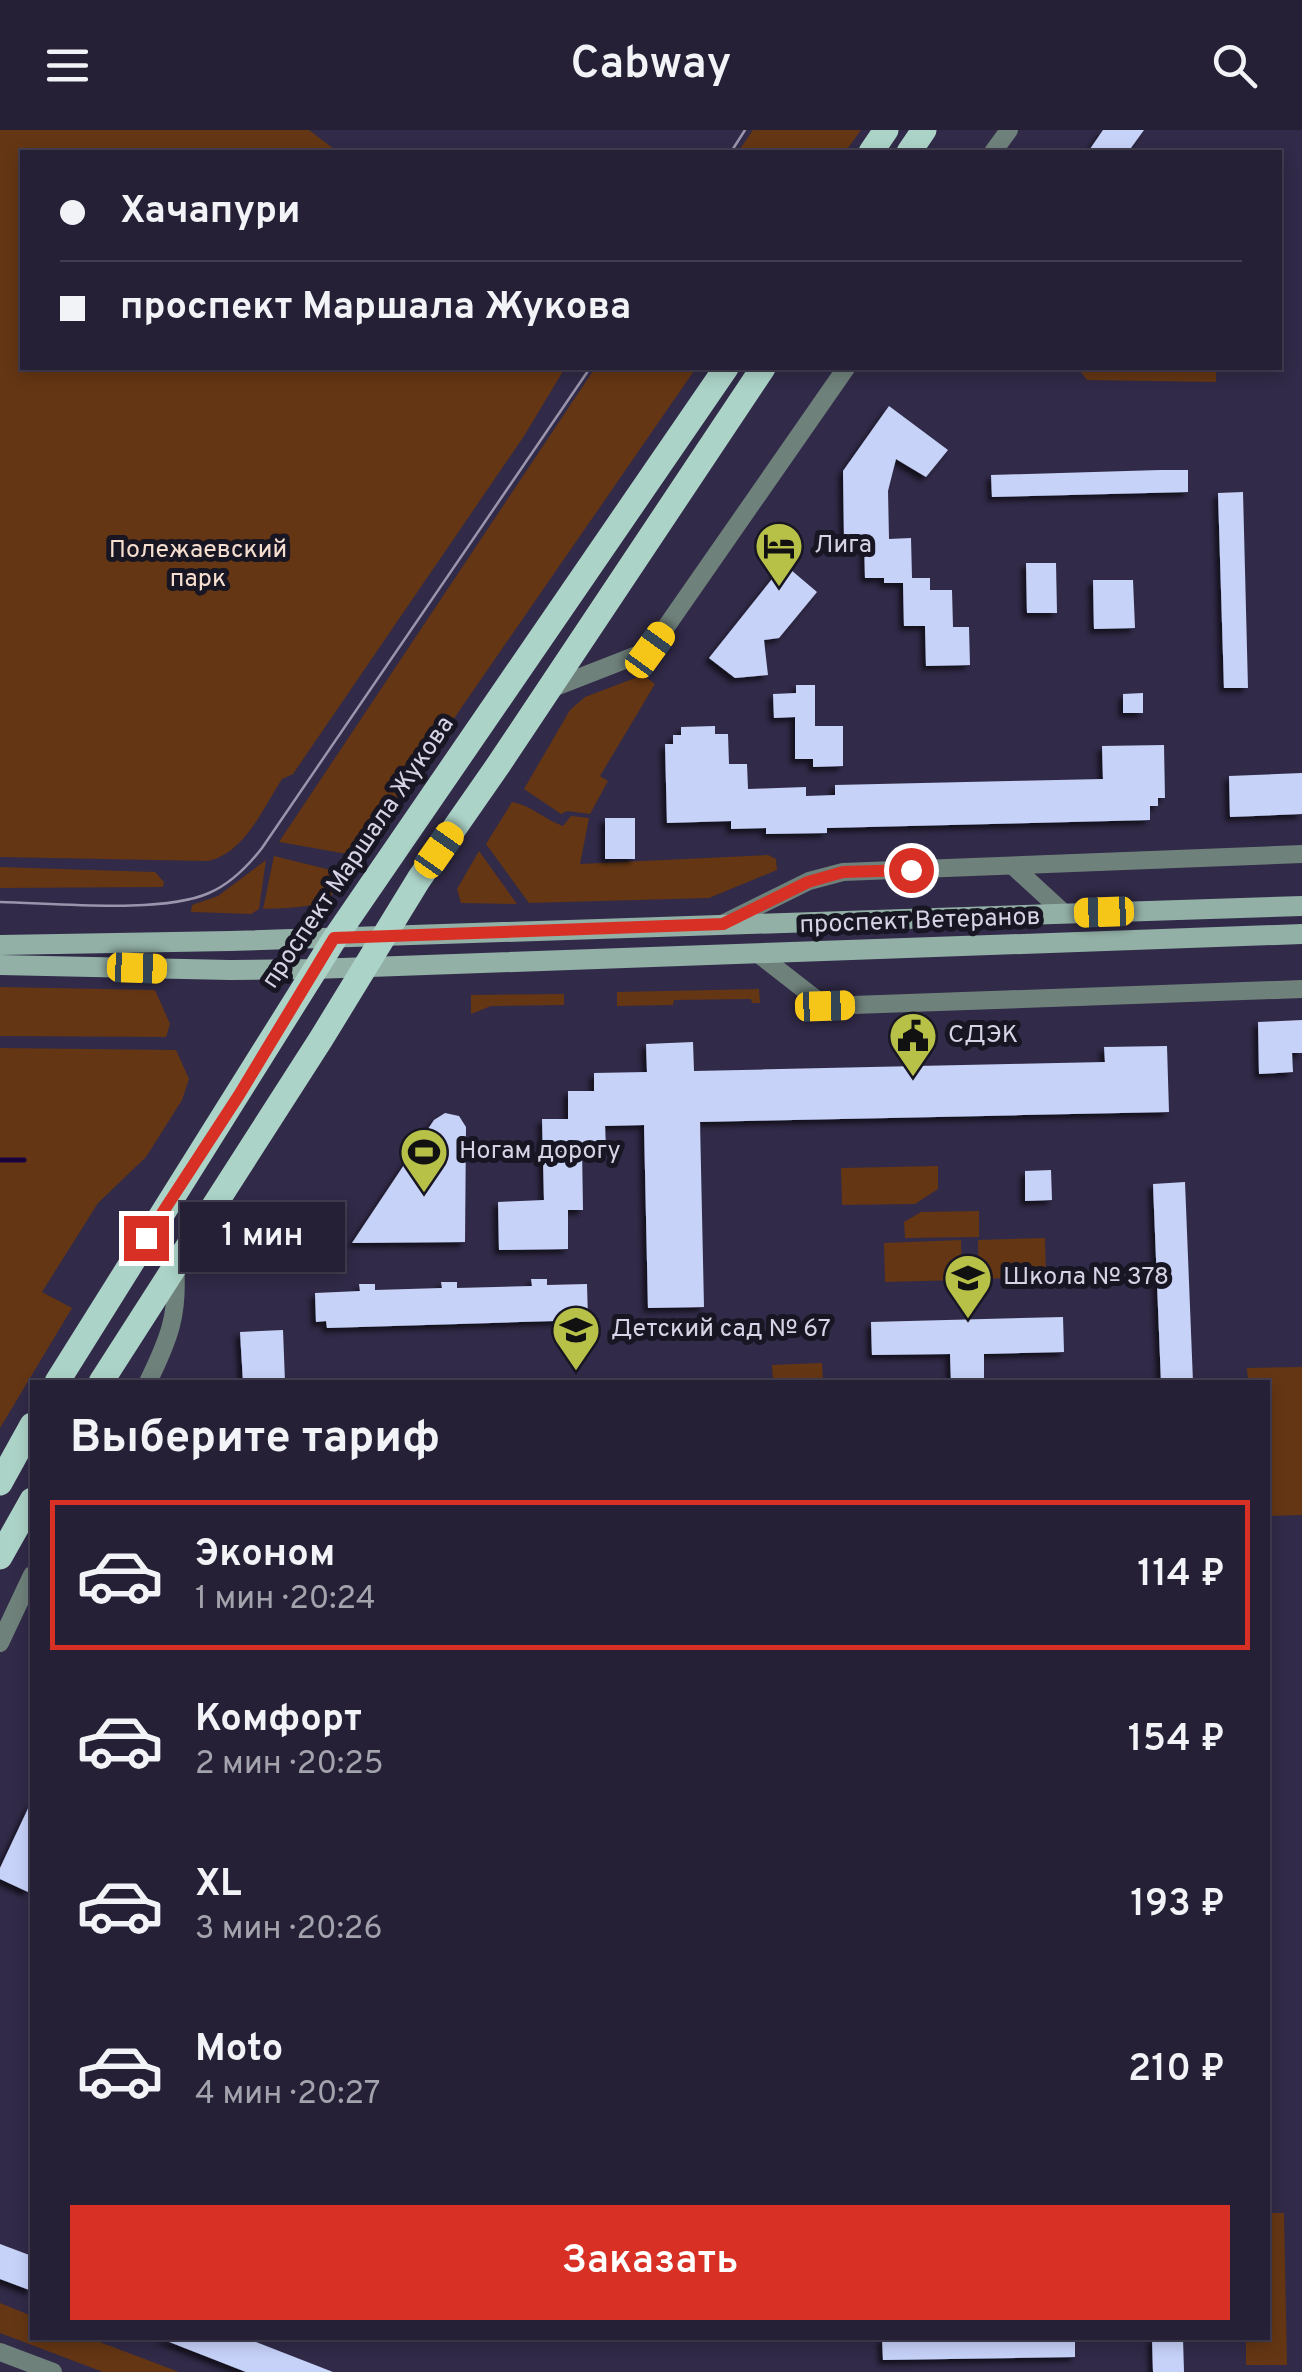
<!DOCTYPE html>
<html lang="ru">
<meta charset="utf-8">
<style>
body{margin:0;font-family:Overpass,sans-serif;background:#312d42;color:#f1f3f6;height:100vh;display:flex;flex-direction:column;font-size:38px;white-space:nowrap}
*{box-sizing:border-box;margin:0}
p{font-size:32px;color:#a3a3ad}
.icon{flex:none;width:55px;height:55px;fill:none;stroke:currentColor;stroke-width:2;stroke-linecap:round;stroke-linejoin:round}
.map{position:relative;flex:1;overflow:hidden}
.sheet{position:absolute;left:30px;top:1250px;width:1240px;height:960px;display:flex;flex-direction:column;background:#252036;border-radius:0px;box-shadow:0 5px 15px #0003,0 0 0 2px #423e51}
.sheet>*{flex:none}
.banner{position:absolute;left:20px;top:20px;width:1262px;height:220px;border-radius:0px;box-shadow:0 5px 15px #0003,0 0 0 2px #423e51;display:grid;align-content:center;height:220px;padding:0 40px;background:#252036}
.end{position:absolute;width:45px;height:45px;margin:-22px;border:12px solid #d93025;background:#fff;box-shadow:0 0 0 5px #fff}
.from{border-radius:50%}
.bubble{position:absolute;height:70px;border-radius:0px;background:#252036;box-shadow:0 5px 15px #0003,0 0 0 2px #423e51;font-size:32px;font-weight:600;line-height:70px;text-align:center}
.car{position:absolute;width:30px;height:60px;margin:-30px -15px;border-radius:12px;box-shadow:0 0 8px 2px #0007;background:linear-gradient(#f5c518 24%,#345 0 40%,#f5c518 0 76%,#345 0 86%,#f5c518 0)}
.banner b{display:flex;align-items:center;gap:35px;height:95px;font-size:38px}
.banner b+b{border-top:2px solid #423e51}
.banner i{width:25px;height:25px;background:#f1f3f6}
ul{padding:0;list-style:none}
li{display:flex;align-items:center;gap:30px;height:150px;margin:0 20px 15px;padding:0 20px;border:5px solid transparent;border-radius:0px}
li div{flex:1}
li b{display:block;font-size:38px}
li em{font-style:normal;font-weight:600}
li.on{border-color:#d93025}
li>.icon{width:90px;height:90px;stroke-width:1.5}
h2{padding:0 40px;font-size:45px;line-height:120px}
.primary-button{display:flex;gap:20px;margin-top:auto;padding:20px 40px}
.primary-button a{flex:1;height:115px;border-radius:0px;background:#d93025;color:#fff;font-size:40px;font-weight:600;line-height:115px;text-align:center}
header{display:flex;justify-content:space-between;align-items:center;height:130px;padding:0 40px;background:#252036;font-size:45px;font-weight:600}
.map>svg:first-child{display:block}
</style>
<header><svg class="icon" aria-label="menu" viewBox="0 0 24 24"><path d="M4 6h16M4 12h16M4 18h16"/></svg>Cabway<svg class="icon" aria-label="search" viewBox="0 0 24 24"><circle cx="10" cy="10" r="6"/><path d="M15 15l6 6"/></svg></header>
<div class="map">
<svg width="1302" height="2242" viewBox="0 0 1302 2242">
<defs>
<filter id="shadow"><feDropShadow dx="-4.5" dy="4.5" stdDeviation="2.5" flood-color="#0009"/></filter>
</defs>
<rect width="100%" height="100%" fill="#312a48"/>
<g fill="#643614">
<path d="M0,0H309L338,22H22V238H565L524,306L293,644L282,649C263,678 245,723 208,731L0,727Z"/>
<path d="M753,0H861L845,22H738Z"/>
<path d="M595,238H696L359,726L279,712Z"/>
<path d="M1078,238H1216V252L1087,250Z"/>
<path d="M643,545L655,554L600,646L608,651L590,684L567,681L561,684L524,659L570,580L585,567Z"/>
<path d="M512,672C531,675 545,690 563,696L571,686L589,688L580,734L768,725L776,729L777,740L709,768L529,773L486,714Z"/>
<path d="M479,721L517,774L461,773L457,759Z"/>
<path d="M274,726L343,743C337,782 292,777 263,779Z"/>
<path d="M266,730L259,779L251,784L191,782L192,775L218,766Z"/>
<path d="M0,737L155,742L164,752L163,757L0,758Z"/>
<path d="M0,857L155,860L170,894L166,907L0,906Z"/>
<path d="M759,859L760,873H752L751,869L674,870L673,875L617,876V862Z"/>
<path d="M564,864V875L491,876L471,884V865Z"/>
<path d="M0,918L176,920L189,949L182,970L146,1027L98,1073L42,1162L72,1178L0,1298Z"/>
<path d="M938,1036V1059L915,1074L842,1075L841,1038Z"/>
<path d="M979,1081V1107L905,1108L904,1092L921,1082Z"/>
<path d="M1045,1108L1046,1147L979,1149L978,1110Z"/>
<path d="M961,1110L962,1150L885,1152L884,1113Z"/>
<path d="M822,1233L823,1252H773L772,1235Z"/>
<path d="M1302,1237V1385L1268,1386V1252H1248L1247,1238Z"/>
<path d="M1268,2083H1284L1287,2235H1246V2208H1268Z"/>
<path d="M0,2173L32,2186V2208H89L179,2242H103L0,2203Z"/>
</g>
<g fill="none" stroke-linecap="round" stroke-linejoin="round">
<path stroke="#1b0040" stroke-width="5" d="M0,1030H24"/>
</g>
<g fill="#c7d2f9" filter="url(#shadow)">
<path d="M1103,0H1144L1128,22H1088Z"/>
<path d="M889,276L948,320L926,347L896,329L888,361L889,409L911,408L912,448H930V460H952L953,497H969L970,535L926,536L925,496H904L903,453H884V448H865L864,405L844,406L843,341Z"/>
<path d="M1160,340H1188V362L992,367L991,345Z"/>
<path d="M1243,362L1248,558H1224L1218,363Z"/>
<path d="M1026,433H1056L1057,483H1027Z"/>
<path d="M784,434L817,462L779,508L764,510L768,545L735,548L709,528Z"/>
<path d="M1093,450H1133L1135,498L1094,499Z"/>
<path d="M796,555H815V596H843V636L813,637V629H795V587L774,588L773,564L796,563Z"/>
<path d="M1143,563V583H1123V564Z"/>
<path d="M715,596V604H728L729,634H747L748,659L806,657V666L835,665V655L1103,649L1102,616L1164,615L1165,668H1158V676H1150V690L827,698V703L766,704V698L731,699V691L667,693L665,614H673V605H681V597Z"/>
<path d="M1302,643V684L1230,687L1229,646Z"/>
<rect x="605" y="688" width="30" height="41"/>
<path d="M1302,890V923H1292L1293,942L1259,944L1258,892Z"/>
<path d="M693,912L694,941L1105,932L1104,917L1167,916L1169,982L700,992L704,1177L648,1178L644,995L605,996L606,1017H582L583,1080H568V1119L499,1120L498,1072L544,1070L542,989H568V961H594V943L647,942L646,914Z"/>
<path d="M445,983L459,986L466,997L465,1112L352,1113L434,990Z"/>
<path d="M1051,1040L1052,1070L1025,1071V1041Z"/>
<path d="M1185,1052L1193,1252H1161L1153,1054Z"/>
<path d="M531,1149H547V1155L587,1154L588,1190L327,1198L326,1191L316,1192L315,1163L360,1161L359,1154H375V1160L442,1158L441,1152H457V1158L532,1156Z"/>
<path d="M1063,1187L1064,1222L984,1224V1252H951L950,1224L872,1225L871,1192Z"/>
<path d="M283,1200L285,1252H243L240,1202Z"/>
<path d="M32,1670V1753L28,1762L0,1749V1738Z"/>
<path d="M0,2114L32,2126V2161L0,2149Z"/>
<path d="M159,2208H246L333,2242H246Z"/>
<path d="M882,2208H1075V2227L883,2230Z"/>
<path d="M1152,2208H1183L1184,2242H1153Z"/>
</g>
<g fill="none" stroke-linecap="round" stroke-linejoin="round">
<g stroke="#6f817b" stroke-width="18">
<path d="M993,22L1009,0"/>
<path d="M550,559L650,520L846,238"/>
<path d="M1014,737L1064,783"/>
<path d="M724,793L809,751L843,742L1302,724"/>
<path d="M757,823L825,876L1302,859"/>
<path d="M148,1252C169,1209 179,1184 175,1136"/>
<path d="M0,1513L32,1445"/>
<path d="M0,2222L53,2242"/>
</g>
<g stroke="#92b0a6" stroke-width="20">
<path d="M0,815L230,811L1302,776"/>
<path d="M0,835L230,840L314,839L1302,804"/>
</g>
<g stroke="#acd3c7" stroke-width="25">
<path d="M871,22L886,0"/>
<path d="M909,22L924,0"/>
<path d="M57,1252L335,808L726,238"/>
<path d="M101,1252L321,909L419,749L499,634L763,238"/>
<path d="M0,1353L32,1295"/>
<path d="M0,1427L32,1370"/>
</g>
<g stroke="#9a95ac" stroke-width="2.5">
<path d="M731,22L745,0"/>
<path d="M0,772C54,773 162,784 209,763C230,754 248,736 262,718L590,238"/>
</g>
</g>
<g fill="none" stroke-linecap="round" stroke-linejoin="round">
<path stroke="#d93025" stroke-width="12" d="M146,1108L239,965L334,808L723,794L808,752L843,742L911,740"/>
</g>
<defs>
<g id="hotel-pin" transform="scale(2.5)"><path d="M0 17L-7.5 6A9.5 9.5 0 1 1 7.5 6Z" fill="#b7c148" stroke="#181623"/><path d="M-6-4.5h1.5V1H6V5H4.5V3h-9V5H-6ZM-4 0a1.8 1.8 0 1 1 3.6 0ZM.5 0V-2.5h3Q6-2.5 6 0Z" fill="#111"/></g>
<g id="civic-pin" transform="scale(2.5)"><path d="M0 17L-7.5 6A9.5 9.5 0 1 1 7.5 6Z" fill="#b7c148" stroke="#181623"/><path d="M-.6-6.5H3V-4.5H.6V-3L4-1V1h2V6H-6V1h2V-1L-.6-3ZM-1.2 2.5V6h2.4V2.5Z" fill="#111"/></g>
<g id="stadium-pin" transform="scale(2.5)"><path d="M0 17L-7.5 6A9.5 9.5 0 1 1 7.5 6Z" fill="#b7c148" stroke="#181623"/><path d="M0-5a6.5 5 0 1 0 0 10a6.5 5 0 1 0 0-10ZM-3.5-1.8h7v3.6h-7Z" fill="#111"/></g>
<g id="school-pin" transform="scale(2.5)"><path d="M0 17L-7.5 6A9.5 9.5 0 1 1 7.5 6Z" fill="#b7c148" stroke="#181623"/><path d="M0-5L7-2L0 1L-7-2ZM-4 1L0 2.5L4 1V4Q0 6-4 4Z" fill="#111"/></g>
</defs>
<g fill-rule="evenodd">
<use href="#hotel-pin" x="779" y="416"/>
<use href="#civic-pin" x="913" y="906"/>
<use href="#stadium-pin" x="424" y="1022"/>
<use href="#school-pin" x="968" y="1148"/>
<use href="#school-pin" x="576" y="1200"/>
</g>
<g text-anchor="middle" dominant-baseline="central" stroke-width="10" stroke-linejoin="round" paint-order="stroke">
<g font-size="25" fill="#d7d3e6" stroke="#181623" text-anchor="start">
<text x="814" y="416">Лига</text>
<text x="948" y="906">СДЭК</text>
<text x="459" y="1022">Ногам дорогу</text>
<text x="1003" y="1148">Школа № 378</text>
<text x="611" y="1200">Детский сад № 67</text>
</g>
<g font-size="25" fill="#f6decf" stroke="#181623">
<text x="198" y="421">Полежаевский<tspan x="198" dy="29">парк</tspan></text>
</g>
<g font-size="25" fill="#d7d3e6" stroke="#181623">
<text transform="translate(359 723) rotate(-56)">проспект Маршала Жукова</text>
<text transform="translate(920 792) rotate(-2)">проспект Ветеранов</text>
</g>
</g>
</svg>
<i class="end from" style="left:911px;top:740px"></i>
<i class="end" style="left:146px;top:1108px"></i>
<div class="bubble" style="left:180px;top:1072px;width:165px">1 мин</div>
<i class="car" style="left:650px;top:520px;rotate:36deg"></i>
<i class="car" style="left:439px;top:720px;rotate:35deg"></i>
<i class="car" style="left:1104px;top:782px;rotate:268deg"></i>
<i class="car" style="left:137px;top:838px;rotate:92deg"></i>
<i class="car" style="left:825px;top:876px;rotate:88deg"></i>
<div class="banner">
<b><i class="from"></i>Хачапури</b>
<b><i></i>проспект Маршала Жукова</b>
</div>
<section class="sheet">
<h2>Выберите тариф</h2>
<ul>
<li class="on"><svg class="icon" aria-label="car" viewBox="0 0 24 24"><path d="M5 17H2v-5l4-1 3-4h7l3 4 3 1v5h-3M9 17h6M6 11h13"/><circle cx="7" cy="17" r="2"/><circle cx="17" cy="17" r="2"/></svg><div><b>Эконом</b><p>1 мин · 20:24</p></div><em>114 ₽</em></li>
<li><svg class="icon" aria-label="car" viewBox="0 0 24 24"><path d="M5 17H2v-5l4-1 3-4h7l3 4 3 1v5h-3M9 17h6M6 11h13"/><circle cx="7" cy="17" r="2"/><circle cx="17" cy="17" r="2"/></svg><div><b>Комфорт</b><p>2 мин · 20:25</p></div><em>154 ₽</em></li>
<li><svg class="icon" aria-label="car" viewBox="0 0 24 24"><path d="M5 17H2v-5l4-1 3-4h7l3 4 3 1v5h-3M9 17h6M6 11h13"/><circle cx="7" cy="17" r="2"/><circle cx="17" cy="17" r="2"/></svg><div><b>XL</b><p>3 мин · 20:26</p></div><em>193 ₽</em></li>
<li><svg class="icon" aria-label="car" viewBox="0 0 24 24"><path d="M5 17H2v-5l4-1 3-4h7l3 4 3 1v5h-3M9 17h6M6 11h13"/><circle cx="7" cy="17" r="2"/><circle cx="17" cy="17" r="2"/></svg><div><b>Moto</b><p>4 мин · 20:27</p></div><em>210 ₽</em></li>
</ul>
<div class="primary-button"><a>Заказать</a></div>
</section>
</div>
